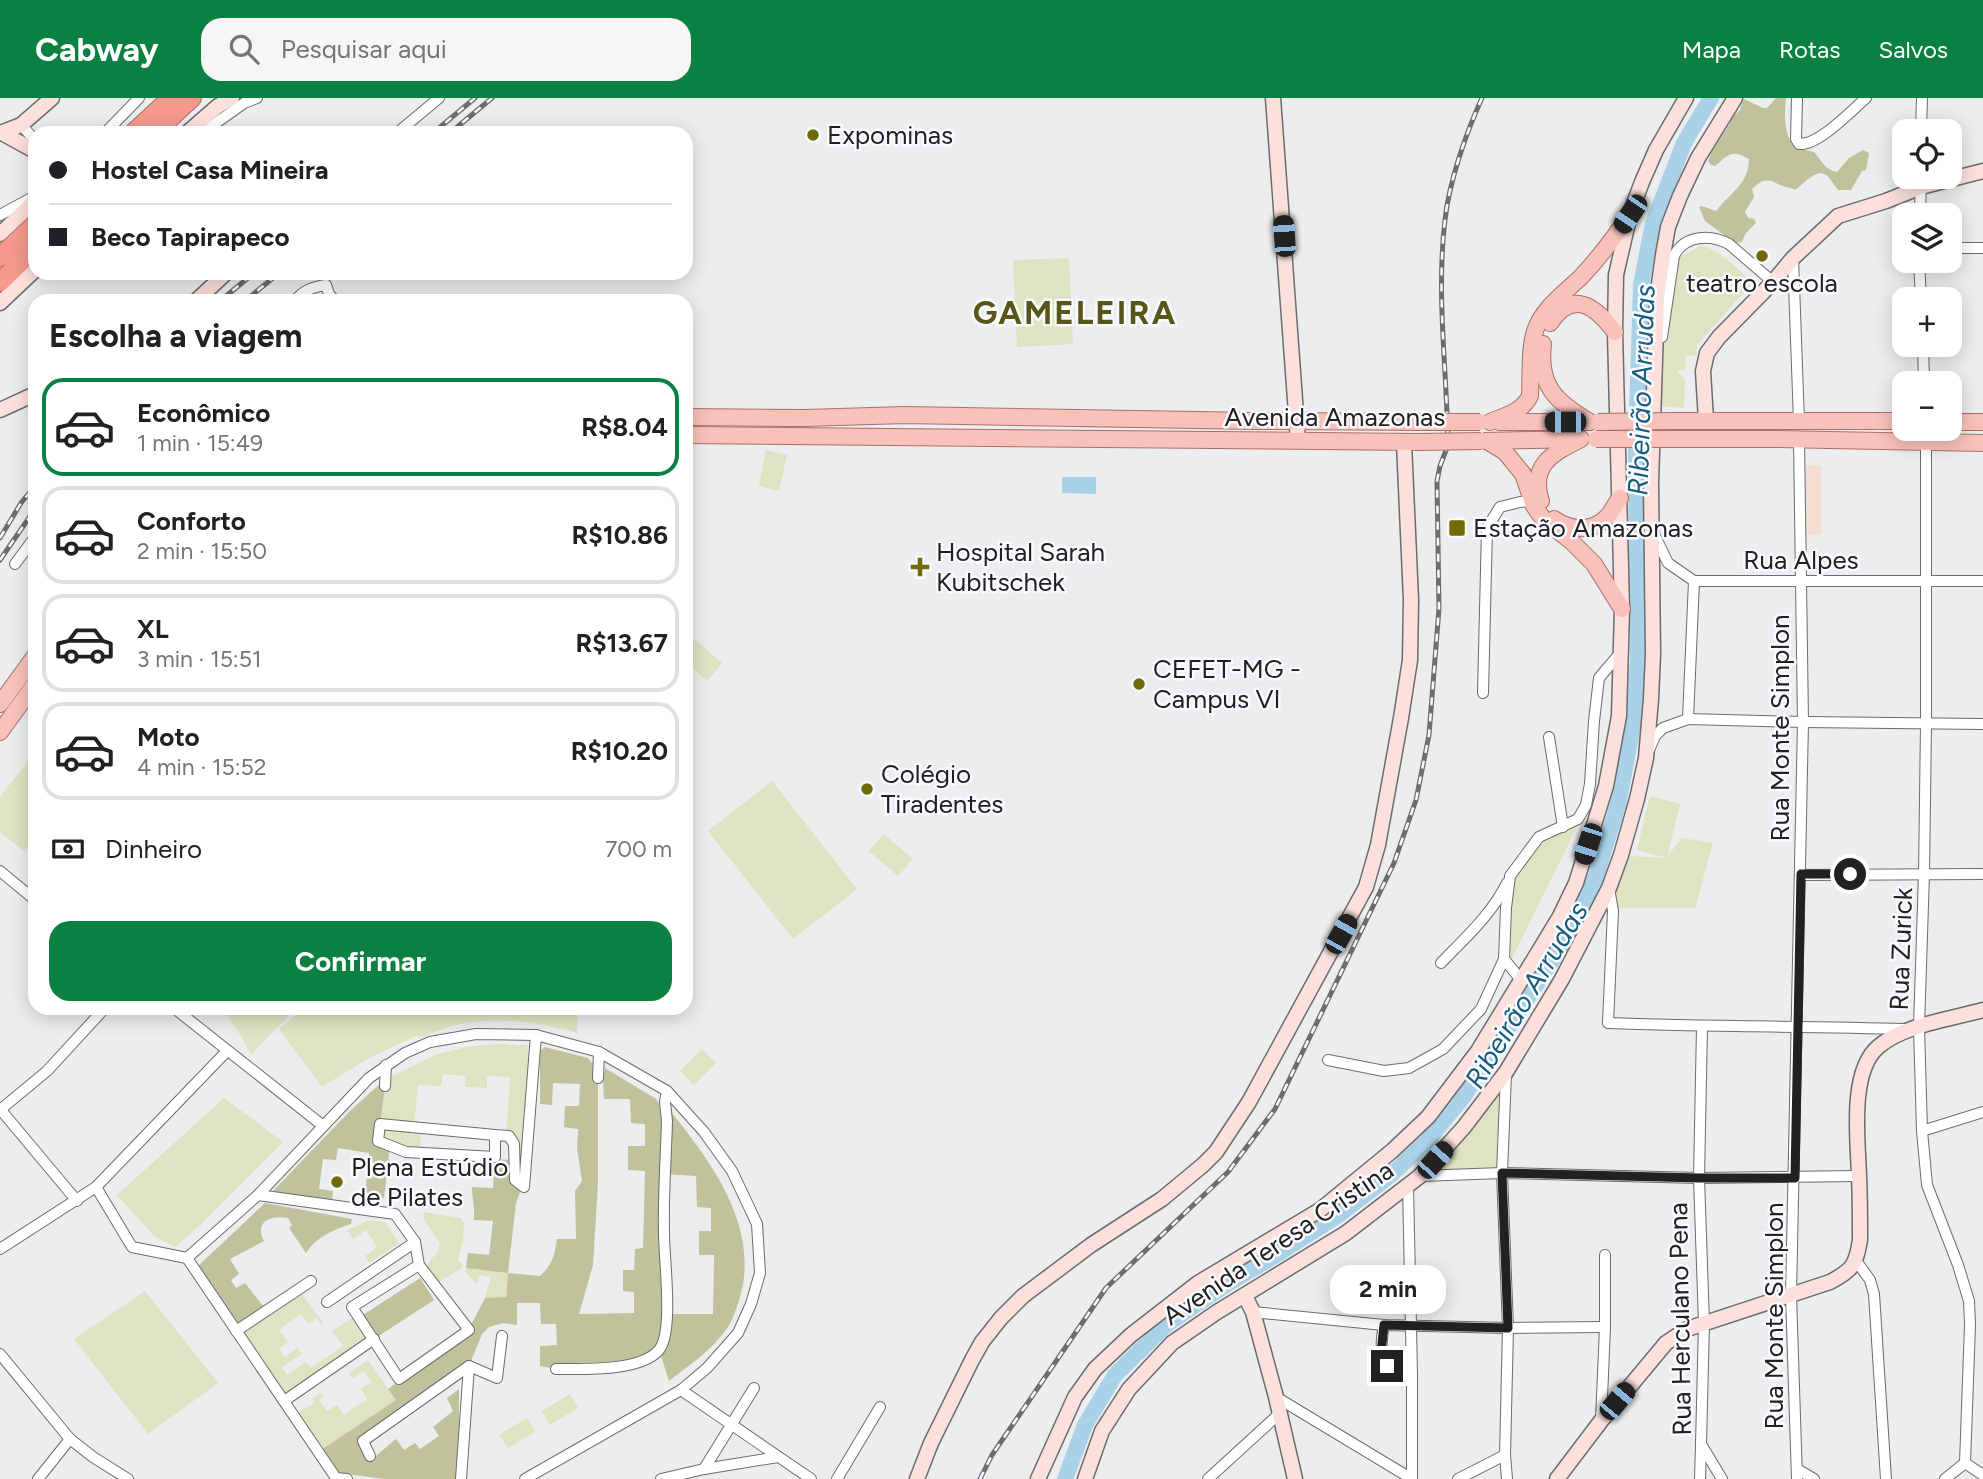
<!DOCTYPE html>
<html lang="pt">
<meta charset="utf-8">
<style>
body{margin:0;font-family:Figtree,sans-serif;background:#f6f6f6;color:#202124;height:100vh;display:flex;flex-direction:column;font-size:26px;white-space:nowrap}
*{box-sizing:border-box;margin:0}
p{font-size:23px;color:#757577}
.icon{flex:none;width:38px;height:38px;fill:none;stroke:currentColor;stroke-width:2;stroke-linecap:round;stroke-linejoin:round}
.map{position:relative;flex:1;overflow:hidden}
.details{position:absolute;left:28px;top:196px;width:665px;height:721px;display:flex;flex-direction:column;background:#fff;border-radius:21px;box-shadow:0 4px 18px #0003}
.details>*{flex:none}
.banner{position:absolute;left:28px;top:28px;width:665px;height:154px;border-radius:21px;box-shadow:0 4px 18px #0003;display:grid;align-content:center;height:154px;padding:0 21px;background:#fff}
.controls{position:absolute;left:1892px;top:21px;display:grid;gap:14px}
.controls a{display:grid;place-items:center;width:70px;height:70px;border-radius:14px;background:#fff;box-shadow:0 4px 18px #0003;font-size:35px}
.end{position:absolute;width:32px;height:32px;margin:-16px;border:9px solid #212122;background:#fff;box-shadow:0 0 0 4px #fff}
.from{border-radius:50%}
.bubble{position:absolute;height:49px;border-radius:21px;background:#fff;box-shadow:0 4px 18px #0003;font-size:23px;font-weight:700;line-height:49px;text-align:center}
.car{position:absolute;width:21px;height:42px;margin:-21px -10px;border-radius:9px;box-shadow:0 0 5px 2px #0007;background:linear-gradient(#222 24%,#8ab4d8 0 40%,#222 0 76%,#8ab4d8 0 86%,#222 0)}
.banner b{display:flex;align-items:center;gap:24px;height:66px;font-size:26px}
.banner b+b{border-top:2px solid #e0e0e0}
.banner i{width:18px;height:18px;background:#202124}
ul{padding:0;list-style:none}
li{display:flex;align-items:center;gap:21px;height:98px;margin:0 14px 10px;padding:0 7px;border:4px solid #e0e0e0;border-radius:21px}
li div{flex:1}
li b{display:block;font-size:26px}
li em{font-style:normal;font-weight:700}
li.selected{border-color:#0b8043}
li>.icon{width:63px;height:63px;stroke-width:1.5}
h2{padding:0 21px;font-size:32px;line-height:84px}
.pay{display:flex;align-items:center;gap:18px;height:77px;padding:0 21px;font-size:26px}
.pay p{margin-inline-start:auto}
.action{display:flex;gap:14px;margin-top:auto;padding:14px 21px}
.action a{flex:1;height:80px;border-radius:21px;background:#0b8043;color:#fff;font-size:28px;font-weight:700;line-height:80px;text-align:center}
header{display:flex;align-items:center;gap:42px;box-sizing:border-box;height:98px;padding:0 35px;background:#0b8043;color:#fff}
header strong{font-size:33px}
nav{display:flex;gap:38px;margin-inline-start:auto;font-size:24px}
.search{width:490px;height:63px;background:#f6f6f6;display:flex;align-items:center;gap:18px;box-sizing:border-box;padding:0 24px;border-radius:21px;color:#757577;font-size:26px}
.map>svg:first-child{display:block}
</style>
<header>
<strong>Cabway</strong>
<div class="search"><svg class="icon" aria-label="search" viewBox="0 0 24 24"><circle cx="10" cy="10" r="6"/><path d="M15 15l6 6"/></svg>Pesquisar aqui</div>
<nav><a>Mapa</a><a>Rotas</a><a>Salvos</a></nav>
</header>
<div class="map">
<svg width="1983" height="1381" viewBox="0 0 1983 1381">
<rect width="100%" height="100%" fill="#ebedef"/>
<path fill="#f4ded1" d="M1804,367H1821V437H1807Z"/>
<g fill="#e0e3c2">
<path d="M1700,148C1721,151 1737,171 1752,185L1697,247L1696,258L1686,257L1685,272H1679L1678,274L1685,281L1684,310L1659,308L1660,275L1677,161Z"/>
<path d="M1069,160L1073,246L1017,249L1013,162Z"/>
<path d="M766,352L787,357L779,393L759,388Z"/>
<path d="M691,538L722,565L707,583L686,565V543Z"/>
<path d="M35,654V739L24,753L0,734V699Z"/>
<path d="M772,683L857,791L793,841L708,733Z"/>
<path d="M1650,698L1680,706L1667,759L1682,740L1713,745L1695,810H1614L1610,792L1628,758L1667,760L1637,752Z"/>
<path d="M1580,723L1511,862L1510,778L1539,739Z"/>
<path d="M884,736L913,761L898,778L869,753Z"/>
<path d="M222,910H296L251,957L241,938Z"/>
<path d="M304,910H573L578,914L577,935C541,925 504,919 466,925C450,927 434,935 419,940L418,937L369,960L322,989L279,931Z"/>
<path d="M497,946L527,947L529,959L535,960L524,1089L514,1082V1046L506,1038L510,979L487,978V990L465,989V978L443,976L441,988L418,987L414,1028L421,1029L420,1055L378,1043L385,988L390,987L392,978L435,957L466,949Z"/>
<path d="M702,951L716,965L694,987L680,973Z"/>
<path d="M1501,988L1497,1071L1431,1074Z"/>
<path d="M224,1000L283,1044L201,1126L175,1149L154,1138L117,1097Z"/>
<path d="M424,1114L461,1120L464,1125L463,1141L458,1163L463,1167L462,1170L437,1185L429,1178L428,1166L438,1153L440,1145L423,1120Z"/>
<path d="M370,1122L385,1124L399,1145L369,1165L365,1158L377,1149L366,1132L353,1141L347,1132Z"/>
<path d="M466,1170L508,1175L506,1199L485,1200L491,1179L479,1177L477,1186L465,1174Z"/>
<path d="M145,1193L218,1285L148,1336L74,1241Z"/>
<path d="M302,1196L324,1226L322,1227L316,1220L309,1226L301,1216L279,1232L288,1244L279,1251L285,1259L297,1250L302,1256L282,1269L287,1277L306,1264L311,1270L343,1248L332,1233L357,1217L374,1241L284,1297L242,1235Z"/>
<path d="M368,1262L396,1302L321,1352L297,1316L314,1305L312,1301L321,1295L324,1299L319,1302L327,1313L337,1307L344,1317L367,1301L361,1291L371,1284L364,1273L353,1280L349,1275Z"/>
<path d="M570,1296L578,1310L550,1327L542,1313Z"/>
<path d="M527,1320L535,1334L508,1350L499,1337Z"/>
</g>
<g fill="#c0c29b" fill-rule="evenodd">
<path d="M1776,0H1786C1784,17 1784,37 1795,50L1814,54C1821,62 1825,72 1837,74L1849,60L1863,52L1869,55L1866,72L1862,73L1851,92H1838C1835,88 1830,80 1826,77C1816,70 1803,87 1795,92C1790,89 1783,89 1778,86C1766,80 1762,82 1752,91L1754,99L1745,114L1748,120L1754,121L1756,125L1746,135L1742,144L1735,145L1705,123L1699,109L1702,108L1716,113C1729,96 1749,86 1749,61C1732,51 1729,56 1715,68L1711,67L1708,63L1712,53L1729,27L1732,19L1740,12L1744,1L1763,10H1767Z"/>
<path d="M545,949L588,960L593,966L598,980V1085L593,1167L579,1216L634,1215V1194L623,1193V1172H634L635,1151L643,1150L645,1073L628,1072V1048H645V1026L631,1025L630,1001H604L603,981L605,970L656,1001L659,1006L661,1022L671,1023L670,1016L672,1015C712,1065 760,1130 740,1199C736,1211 733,1223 725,1233C711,1253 688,1268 669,1283L659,1252L647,1261L556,1271L540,1268V1248L557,1247L556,1226H541L540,1205H517V1227L503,1225L489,1229L482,1236L469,1268L358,1345L370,1363L396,1341L404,1352L415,1345L420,1351L439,1338L433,1329L453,1313L447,1300L459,1291V1349L457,1381H384L339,1375L336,1373L321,1352L396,1302L388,1291L470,1233L472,1225L485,1200L506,1199L508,1175L466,1170L468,1155L489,1157L493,1123L474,1122C475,1111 472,1100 472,1089L493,1090L495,1061L512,1062L522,1089L516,1105L508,1175L540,1178C552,1167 555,1157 557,1141H576L575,1093L582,1083L577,1050L578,1031L564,1029L565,1008H579L580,986L553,985L552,1007L540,1006V953ZM666,1076L696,1078L697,1109L711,1110V1133H699V1157H714L713,1216H666Z"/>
<path d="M382,984L385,988L378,1043L390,1048L384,1100L365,1098L369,1055L338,1050L336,1062L323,1061L319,1091L333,1093L332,1105L272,1094L352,1011Z"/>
<path d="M265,1105L352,1121L351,1126C334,1131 315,1140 306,1155L289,1130L292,1127L288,1120C270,1117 254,1124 264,1143L230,1161L239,1176L231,1182L236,1190L245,1185L267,1213L238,1230L197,1169Z"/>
<path d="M420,1180L434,1202L377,1239L363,1217Z"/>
</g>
<path fill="#a9d1e8" d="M1062,379H1096V396L1062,395Z"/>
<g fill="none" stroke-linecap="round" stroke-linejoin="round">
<path stroke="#a9d1e8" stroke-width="16" d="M1065,1381L1085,1327L1115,1277L1167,1226L1224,1188L1276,1157L1340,1116L1392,1076L1428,1042L1464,998L1566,841L1595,781L1618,707L1635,616L1638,560L1636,351L1641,187L1653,125L1684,45L1711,0"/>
<g stroke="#6b6c6f" stroke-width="12">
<g id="street">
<path d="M1797,0L1796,41L1799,46C1818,48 1851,13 1866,0"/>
<path d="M21,27L35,42"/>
<path d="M1921,33L1922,0"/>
<path d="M105,35L139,0"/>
<path d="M202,35L244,5L257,0"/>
<path d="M397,35L439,0"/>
<path d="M0,117L35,98"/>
<path d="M1920,117L1921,79"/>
<path d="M1950,150H1983"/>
<path d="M1793,160L1799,323"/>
<path d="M1919,163L1921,201"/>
<path d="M295,203C303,192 313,189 326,187L329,196L335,203"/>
<path d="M1662,239L1674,158C1684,137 1710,136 1729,146L1773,184"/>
<path d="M1923,247L1924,285"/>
<path d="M1926,331V626L1924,776L1919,929L1922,1033L1927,1087L1958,1167L1969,1203L1970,1227L1965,1365"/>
<path d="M1654,436L1668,465L1694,483H1983"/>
<path d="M15,466L35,439"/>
<path d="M1483,595L1487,430L1500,409L1520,404L1533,403"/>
<path d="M1688,621L1694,483"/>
<path d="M1549,639L1563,729"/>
<path d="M1650,650L1655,638L1663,630L1688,621L1803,624L1983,626"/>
<path d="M0,773L35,802"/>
<path d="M1801,777L1983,776"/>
<path d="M1609,790L1613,813L1608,925C1707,929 1806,928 1905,931"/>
<path d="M1504,861L1521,882"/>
<path d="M1441,865C1466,839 1491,817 1507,785"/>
<path d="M174,910L322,1027"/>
<path d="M1702,929L1699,1080L1704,1225L1701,1346L1722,1381"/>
<path d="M1328,962L1384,973L1409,970L1443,951L1481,911L1504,861L1506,810L1510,778L1539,739L1578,721L1586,707L1590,686L1594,623L1599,580L1621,554"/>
<path d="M1506,976L1502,1075L1508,1230L1505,1357L1507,1381"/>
<path d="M598,980L599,954"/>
<path d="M385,988L386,967"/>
<path d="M0,1011L77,1103"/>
<path d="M0,1012L47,973L105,910"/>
<path d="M1922,1033L1983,1014"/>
<path d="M495,1037V1059L406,1054L378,1043L380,1026L495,1037L509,1038L514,1046L515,1082L524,1089L536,937"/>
<path d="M1420,1078L1502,1075L1699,1080L1859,1078"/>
<path d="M1408,1087L1412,1277V1381"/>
<path d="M96,1089L132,1149L187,1160"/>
<path d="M258,1097L395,1116L415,1144L419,1167L352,1209L399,1281L469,1232L419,1167"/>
<path d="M0,1151L96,1089L227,953"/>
<path d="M187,1160L258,1097L369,980L405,955L430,944L476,936L536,937L599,954L667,993L704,1034L732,1073L757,1126L760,1175L751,1206L738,1235L707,1270L681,1292L525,1381"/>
<path d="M187,1160L336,1380L347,1381"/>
<path d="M1857,1164L1870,1182L1874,1196L1886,1381"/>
<path d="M327,1204L415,1144"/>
<path d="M1253,1214L1384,1227L1508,1230L1605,1229"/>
<path d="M1384,1227C1379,1252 1379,1277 1412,1277"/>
<path d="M236,1233L311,1183"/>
<path d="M0,1256L70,1341L93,1359L128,1381"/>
<path d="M556,1271C582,1271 640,1274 659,1252C674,1234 664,1161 664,1136C663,1098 666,1060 667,1023L665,1004L667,993"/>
<path d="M681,1292L811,1381"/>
<path d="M1276,1299L1412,1381"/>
<path d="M284,1303L374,1241"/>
<path d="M1601,1323L1605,1229V1157"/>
<path d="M370,1358L363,1343L469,1268"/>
<path d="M1965,1365L1983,1377"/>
<path d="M704,1371L754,1290"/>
<path d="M1797,1371L1814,1381"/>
<path d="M38,1381L70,1341"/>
<path d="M461,1381L469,1268L497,1280L502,1238"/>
<path d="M661,1381L704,1371L778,1359"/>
<path d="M837,1381L880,1309"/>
<path d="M1208,1381L1279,1316"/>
<path d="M1458,1381L1505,1357"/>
<path d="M1700,1381L1701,1347"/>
<path d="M1797,1381L1791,1197L1803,624L1799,342"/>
<path d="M1945,1381L1965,1365"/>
</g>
</g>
<g stroke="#6b6c6f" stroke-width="17">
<g id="secondary">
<path d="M1273,0L1298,343"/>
<path d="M0,35L21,27L52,0"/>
<path d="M2,35L35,53"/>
<path d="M187,35L218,8L232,0"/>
<path d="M0,136L35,103"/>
<path d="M196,203L226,175"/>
<path d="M0,205L35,172"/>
<path d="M0,312L35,296"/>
<path d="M1706,322L1703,273L1707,255L1719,239L1773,184L1793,160L1838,118L1886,103L1921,89L1983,73"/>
<path d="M1245,1198L1253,1214L1276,1299L1295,1381"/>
<path d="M917,1381L931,1345L972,1262L982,1244L1001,1220L1023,1198L1091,1147L1162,1101L1203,1067L1216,1054L1249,1004L1366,789L1378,747L1401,620L1410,562L1411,502L1404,345"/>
<path d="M1038,1381L1075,1299L1095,1271L1131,1237L1198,1185L1320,1112L1392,1053L1428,1019L1478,953L1559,820L1576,785L1606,688L1619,618L1622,511L1615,234L1616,177L1630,116L1642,84L1656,52L1686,0"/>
<path d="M1085,1381L1102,1333L1129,1291L1172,1245L1217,1214L1346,1135L1420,1078L1464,1029L1506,974L1562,881L1609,790L1621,757L1637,701L1646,660L1651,601L1653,556L1651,385L1657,200L1663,157L1668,129L1680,98L1698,60L1735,0"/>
<path d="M1557,1381L1601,1323L1666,1245L1687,1231L1830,1184C1853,1172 1856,1167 1860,1142C1860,1120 1860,1099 1859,1078C1858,1043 1849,974 1878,949C1903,927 1951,921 1983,912"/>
</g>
</g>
<g stroke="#aa6f67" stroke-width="18">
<g id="primary">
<path d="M1550,225C1573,190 1596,209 1615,234"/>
<path d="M1543,246C1538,288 1556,304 1590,324"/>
<path d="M686,319L805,320L905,317L1256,323L1425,324"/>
<path d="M1673,323H1904"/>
<path d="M1490,324C1505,318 1522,314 1530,298C1531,277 1529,253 1535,233C1542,211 1564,195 1580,180C1599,160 1615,139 1630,116"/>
<path d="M1499,324H1588"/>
<path d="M1950,324H1983"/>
<path d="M686,337L1417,344"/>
<path d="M1692,341H1778L1983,345"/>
<path d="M1486,343L1576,341"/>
<path d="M1487,343L1505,354L1523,376L1534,408L1544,422L1572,444L1594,466L1622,511"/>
<path d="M1541,403C1529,367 1553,355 1581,341"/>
<path d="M1554,421C1570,432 1592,435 1607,419C1612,414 1615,406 1620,400"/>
<path d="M0,606L35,558"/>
<path d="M0,634L35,586"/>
</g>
</g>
<g stroke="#aa6f67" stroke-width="20">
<g id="highway">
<path d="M133,35L171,0"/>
<path d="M154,35L192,0"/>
<path d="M0,159L35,126"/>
<path d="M0,184L35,150"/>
</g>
</g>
<use href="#street" stroke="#fff" stroke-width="10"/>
<use href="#secondary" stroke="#fce0dc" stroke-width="14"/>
<use href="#primary" stroke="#f8c2ba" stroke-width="16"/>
<use href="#highway" stroke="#f4998c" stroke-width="18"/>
<g stroke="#6c6d6e" stroke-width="5">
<g id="rail">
<path d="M433,35L475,0"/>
<path d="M450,35L492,0"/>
<path d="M220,203L254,175"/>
<path d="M245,203L279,175"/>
<path d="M0,440L21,405L35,388"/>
<path d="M0,462L35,411"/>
<path d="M980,1381L992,1357L1106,1190L1228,1074L1275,1011L1394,765L1416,702L1429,637L1439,510L1437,383L1440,368L1448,347C1447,272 1436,196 1445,122C1449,84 1466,35 1482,0"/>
</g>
</g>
<use href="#rail" stroke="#f9fafd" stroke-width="2.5" stroke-dasharray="8" stroke-linecap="butt"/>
<g stroke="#aa6f67" stroke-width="18" stroke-linecap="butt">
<g id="primary-bridge">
<path d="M1425,324H1480"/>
<path d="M1598,324L1673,323"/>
<path d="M1596,341H1692"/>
<path d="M1417,344L1481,343"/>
</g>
</g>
<use href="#primary-bridge" stroke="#f8c2ba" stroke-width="16"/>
</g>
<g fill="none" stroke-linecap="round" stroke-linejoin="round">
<path stroke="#212122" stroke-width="9" d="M1387,1268L1381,1255L1384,1227L1508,1230L1502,1075L1699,1080H1795L1801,776H1850"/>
</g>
<g fill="#6e6a05" stroke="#f9fafd" stroke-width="2.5">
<circle cx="813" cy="37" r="7"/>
<circle cx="1762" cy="158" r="7"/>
<rect x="1448" y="421" width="18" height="18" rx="3.5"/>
<path d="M916.5 458.5h7v7h7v7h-7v7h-7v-7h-7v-7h7z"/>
<circle cx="1139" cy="586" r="7"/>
<circle cx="867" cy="691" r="7"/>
<circle cx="337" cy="1084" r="7"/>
</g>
<g text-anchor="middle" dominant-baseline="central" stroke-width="5" stroke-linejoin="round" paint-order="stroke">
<g font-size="26" fill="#212122" stroke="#f9fafd" text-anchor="start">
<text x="827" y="37">Expominas</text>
<text x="1762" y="185" text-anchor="middle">teatro escola</text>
<text x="1473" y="430">Estação Amazonas</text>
<text x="936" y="454">Hospital Sarah<tspan x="936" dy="30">Kubitschek</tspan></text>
<text x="1153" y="571">CEFET-MG -<tspan x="1153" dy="30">Campus VI</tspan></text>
<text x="881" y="676">Colégio<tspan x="881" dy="30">Tiradentes</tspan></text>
<text x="351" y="1069">Plena Estúdio<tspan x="351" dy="30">de Pilates</tspan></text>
</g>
<g font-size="26" fill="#212122" stroke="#f9fafd">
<text x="1335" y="319">Avenida Amazonas</text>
<text x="1801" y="462">Rua Alpes</text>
<text transform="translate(1780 630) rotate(-90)">Rua Monte Simplon</text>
<text transform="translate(1901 851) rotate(-88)">Rua Zurick</text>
<text transform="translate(1278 1145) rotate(-34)">Avenida Teresa Cristina</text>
<text transform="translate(1774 1218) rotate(-90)">Rua Monte Simplon</text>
<text transform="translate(1680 1221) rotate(-91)">Rua Herculano Pena</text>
</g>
<g font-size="28" font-style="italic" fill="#185c7c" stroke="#f9fafd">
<text transform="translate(1641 292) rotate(-88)">Ribeirão Arrudas</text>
<text transform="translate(1526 897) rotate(-59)">Ribeirão Arrudas</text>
</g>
<g font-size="33" font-weight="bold" letter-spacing="2" fill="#575518" stroke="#f9fafd">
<text x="1075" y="214">GAMELEIRA</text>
</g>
</g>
</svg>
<div class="controls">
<a><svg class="icon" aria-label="locate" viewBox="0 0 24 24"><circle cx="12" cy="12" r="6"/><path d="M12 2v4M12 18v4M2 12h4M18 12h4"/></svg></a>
<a><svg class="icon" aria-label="layers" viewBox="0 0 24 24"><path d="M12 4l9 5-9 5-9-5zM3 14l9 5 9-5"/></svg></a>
<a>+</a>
<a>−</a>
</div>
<i class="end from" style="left:1850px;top:776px"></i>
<i class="end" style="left:1387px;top:1268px"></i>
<div class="bubble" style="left:1330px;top:1167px;width:116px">2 min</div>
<i class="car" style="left:1630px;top:116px;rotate:214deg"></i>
<i class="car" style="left:1284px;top:138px;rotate:356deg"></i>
<i class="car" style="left:1565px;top:324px;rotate:270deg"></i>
<i class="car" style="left:1588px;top:746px;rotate:198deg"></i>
<i class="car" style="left:1341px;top:836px;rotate:29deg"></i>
<i class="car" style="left:1435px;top:1062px;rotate:42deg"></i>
<i class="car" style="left:1617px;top:1303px;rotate:40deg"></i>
<div class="banner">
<b><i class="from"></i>Hostel Casa Mineira</b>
<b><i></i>Beco Tapirapeco</b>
</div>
<section class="details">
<h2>Escolha a viagem</h2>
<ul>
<li class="selected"><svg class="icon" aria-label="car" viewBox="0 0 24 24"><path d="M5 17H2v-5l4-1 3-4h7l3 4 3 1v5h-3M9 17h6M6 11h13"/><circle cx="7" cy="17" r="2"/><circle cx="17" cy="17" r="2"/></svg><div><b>Econômico</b><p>1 min · 15:49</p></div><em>R$8.04</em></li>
<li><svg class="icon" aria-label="car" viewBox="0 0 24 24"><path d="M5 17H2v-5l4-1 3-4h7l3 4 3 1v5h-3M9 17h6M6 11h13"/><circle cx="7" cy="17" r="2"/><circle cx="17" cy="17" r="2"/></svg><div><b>Conforto</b><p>2 min · 15:50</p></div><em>R$10.86</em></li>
<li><svg class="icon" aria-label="car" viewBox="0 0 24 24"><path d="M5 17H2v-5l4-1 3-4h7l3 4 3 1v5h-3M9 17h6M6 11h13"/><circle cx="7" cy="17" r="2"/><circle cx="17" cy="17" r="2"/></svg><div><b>XL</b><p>3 min · 15:51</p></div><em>R$13.67</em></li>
<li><svg class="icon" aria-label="car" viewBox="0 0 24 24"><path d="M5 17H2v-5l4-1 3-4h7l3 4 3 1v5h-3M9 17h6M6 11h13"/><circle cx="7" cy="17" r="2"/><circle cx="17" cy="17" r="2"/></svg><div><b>Moto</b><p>4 min · 15:52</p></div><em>R$10.20</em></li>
</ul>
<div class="pay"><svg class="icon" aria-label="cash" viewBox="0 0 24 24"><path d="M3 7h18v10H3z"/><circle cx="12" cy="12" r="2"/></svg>Dinheiro<p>700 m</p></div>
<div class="action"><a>Confirmar</a></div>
</section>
</div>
